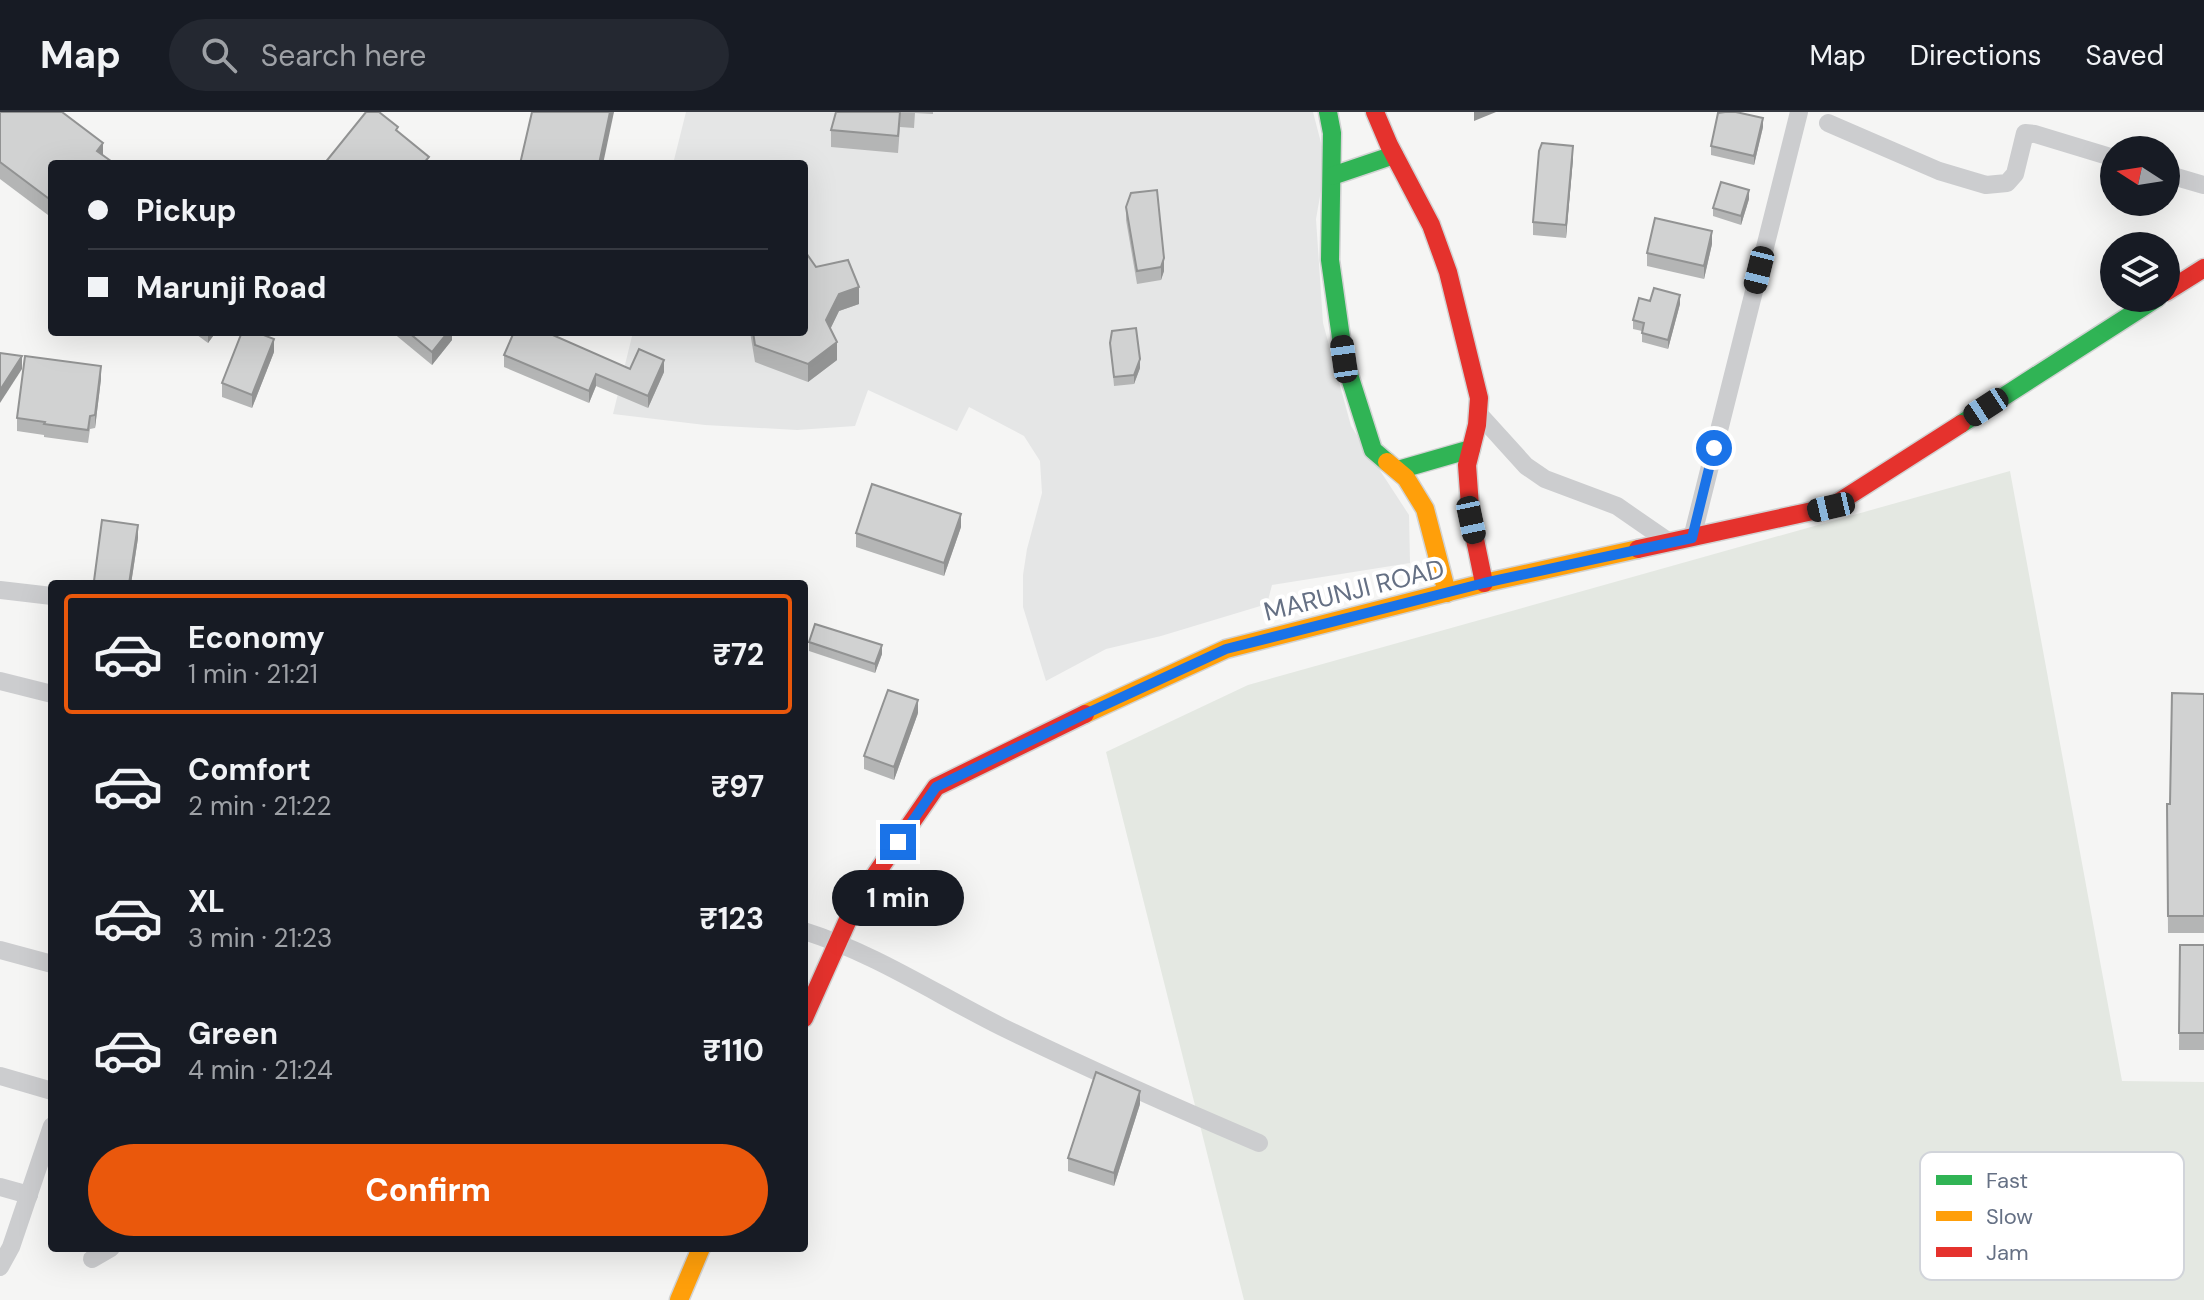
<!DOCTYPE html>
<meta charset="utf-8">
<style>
body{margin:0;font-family:"DM Sans",sans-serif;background:#242831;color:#f1f3f6;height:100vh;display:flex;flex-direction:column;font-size:30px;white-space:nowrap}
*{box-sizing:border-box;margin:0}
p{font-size:26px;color:#9ea1a6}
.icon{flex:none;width:44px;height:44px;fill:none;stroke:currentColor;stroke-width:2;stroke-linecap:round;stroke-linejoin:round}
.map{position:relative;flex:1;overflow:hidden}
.sheet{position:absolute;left:48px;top:468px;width:760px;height:672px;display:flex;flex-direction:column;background:#171b24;border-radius:8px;box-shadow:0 8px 32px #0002}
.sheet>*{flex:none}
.guide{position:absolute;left:48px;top:48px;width:760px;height:176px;border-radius:8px;box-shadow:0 8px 32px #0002;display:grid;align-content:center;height:176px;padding:0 40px;background:#171b24}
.needle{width:52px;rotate:282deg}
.controls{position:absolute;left:2100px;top:24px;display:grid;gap:16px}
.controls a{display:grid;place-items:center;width:80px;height:80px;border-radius:50%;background:#171b24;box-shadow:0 8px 32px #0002;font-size:40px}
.end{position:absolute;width:36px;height:36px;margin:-18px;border:10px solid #1a73e8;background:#fff;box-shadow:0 0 0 4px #fff}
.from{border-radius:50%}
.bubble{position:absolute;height:56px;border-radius:28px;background:#171b24;box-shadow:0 8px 32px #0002;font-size:26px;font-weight:700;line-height:56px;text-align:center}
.car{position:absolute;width:24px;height:48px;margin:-24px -12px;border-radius:10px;box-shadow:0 0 6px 2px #0007;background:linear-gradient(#222 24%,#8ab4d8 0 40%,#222 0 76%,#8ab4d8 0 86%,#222 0)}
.guide b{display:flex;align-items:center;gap:28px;height:76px;font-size:30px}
.guide b+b{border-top:2px solid #363941}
.guide i{width:20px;height:20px;background:#f1f3f6}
ul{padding:14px 0 0;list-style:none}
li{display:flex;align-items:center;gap:24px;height:120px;margin:0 16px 12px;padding:0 24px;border:4px solid transparent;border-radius:8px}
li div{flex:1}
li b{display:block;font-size:30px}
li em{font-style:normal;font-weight:700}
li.on{border-color:#ea580c}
li>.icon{width:72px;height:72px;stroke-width:1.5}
.cta{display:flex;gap:16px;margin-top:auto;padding:16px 40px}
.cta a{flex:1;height:92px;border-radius:48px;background:#ea580c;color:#fff;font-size:32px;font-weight:700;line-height:92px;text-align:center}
header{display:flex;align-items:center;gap:48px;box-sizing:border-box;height:112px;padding:0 40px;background:#171b24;border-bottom:2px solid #363941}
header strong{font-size:38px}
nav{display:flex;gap:44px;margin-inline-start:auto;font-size:28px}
.search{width:560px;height:72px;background:#242831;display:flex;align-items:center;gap:20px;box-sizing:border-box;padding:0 28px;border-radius:44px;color:#9ea1a6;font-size:30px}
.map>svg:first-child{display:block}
</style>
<header>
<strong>Map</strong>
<div class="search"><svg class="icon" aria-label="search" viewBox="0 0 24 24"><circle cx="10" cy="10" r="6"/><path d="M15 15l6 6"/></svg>Search here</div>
<nav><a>Map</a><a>Directions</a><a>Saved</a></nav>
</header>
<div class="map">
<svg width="2204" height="1188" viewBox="0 0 2204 1188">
<rect width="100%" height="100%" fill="#f5f5f4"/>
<path fill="#e5e6e6" d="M686,0H1313L1326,50L1316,107L1323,211L1351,314L1409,403L1410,451L1272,473L1267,492L1161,524L1106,537L1046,569L1023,495V463L1027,437L1042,381L1040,349L1024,324L969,295L957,319L868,278L855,314L797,318L705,313L613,302L633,220H804V52H673Z"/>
<path fill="#e4e8e2" d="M2010,359L2122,969L2204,970V1188H1244L1106,640L1248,573Z"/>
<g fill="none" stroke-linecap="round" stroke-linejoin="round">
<g stroke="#d2d3d3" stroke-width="21">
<g id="fast">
<path d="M1328,0L1332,21L1330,148L1344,247L1373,338L1387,350"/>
<path d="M1332,64L1394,43"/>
<path d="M1961,312L2157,186"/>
<path d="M1398,358L1471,337"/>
</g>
</g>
<g stroke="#d2d3d3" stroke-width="21">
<g id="slow">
<path d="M1387,350L1406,366L1425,397L1447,481"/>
<path d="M1085,602L1226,537L1484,471L1638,437"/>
<path d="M679,1188L701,1136"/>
</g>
</g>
<g stroke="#d2d3d3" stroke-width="21">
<g id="jam">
<path d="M1375,0L1389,33L1431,113L1448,160L1479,286L1477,313L1467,353L1471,408L1484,471"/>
<path d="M2166,180L2204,156"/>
<path d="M1638,437L1831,395L1961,312"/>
<path d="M804,906L855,792L936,675L1085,602"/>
</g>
</g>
<g stroke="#cccdcf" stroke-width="18">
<path d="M1828,11L1939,59L1986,73L2007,71L2015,62L2025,21L2035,22L2114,46"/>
<path d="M2166,62L2204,73"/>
<path d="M1478,301L1526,354L1545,367L1617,394L1669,430"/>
<path d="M1692,426L1799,0"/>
<path d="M0,478L52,484"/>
<path d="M0,569L52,582"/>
<path d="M804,819C874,841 936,882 1002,915C1086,956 1172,994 1259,1031"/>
<path d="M0,838L52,852"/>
<path d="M0,964L52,979"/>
<path d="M0,1075L29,1083"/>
<path d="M92,1147L111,1136"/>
<path d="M0,1155L11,1135L52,1014"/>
</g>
<use href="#fast" stroke="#30b455" stroke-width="18"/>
<use href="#slow" stroke="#ff9f0a" stroke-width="18"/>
<use href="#jam" stroke="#e5322d" stroke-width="18"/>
</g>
<g fill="#b4b5b5">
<path d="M0,0L103,44L52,52V106L0,67Z"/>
<path d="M836,0H933V2L915,1L914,16L900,15L898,41L831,35V18Z"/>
<path d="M1763,15L1754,53L1711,43V34Z"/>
<path d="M1573,47L1566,126L1533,123V110Z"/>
<path d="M1749,87L1741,113L1713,104V96Z"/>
<path d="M1126,95L1164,159L1161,168L1137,172L1126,108Z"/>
<path d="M1712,132L1704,167L1647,154V141Z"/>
<path d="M816,155L859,192L839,199L830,217L837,248L808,270L755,250L750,220H804Z"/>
<path d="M1650,189L1680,192L1668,237L1642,230V219L1633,217V208Z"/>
<path d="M193,220H216L208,231Z"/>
<path d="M392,220H452V228L432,253Z"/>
<path d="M1110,231L1140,256L1134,272L1114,274Z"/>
<path d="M274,240L252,296L222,285V271Z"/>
<path d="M504,243L630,257L664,260L648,296L596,274L589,291L504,255Z"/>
<path d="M101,267L95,316L90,317L88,331L44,325V323L17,319V306Z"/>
<path d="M961,415L944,464L856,435V421Z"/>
<path d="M138,426L131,472H94V469Z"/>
<path d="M809,530L882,542L875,561L809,539Z"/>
<path d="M2204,582V821H2168L2167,692H2170Z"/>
<path d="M918,601L894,668L864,657V644Z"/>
<path d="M2180,833H2204V938H2179Z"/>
<path d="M1140,992L1114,1074L1068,1059V1046Z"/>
</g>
<g fill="#929393">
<path d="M610,0H614L603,52H599Z"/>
<path d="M1474,0H1496L1474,9Z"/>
<path d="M1763,6V15L1754,53V44Z"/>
<path d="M103,31V48L97,39Z"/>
<path d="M1573,34V47L1566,126V113Z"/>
<path d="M1749,78V87L1741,113V104Z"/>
<path d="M1712,119V132L1704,167V154Z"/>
<path d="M1164,146V159L1161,168V155Z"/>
<path d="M859,175V192L839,199L826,226V208L839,182Z"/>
<path d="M1680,183V192L1668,237V228Z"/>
<path d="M208,220H216L208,231Z"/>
<path d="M448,220H452V228L432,253V240Z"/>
<path d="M274,227V240L252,296V283Z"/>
<path d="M837,230V248L808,270V252Z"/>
<path d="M22,244V257L0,291V278Z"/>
<path d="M1140,247V256L1134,272V263Z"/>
<path d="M664,248V260L648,296V284Z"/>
<path d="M101,254V267L95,316V303Z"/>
<path d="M596,262V274L589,291V279Z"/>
<path d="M961,402V415L944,464V451Z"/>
<path d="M138,413V426L131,472H129Z"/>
<path d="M882,533V542L875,561V552Z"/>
<path d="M918,588V601L894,668V655Z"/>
<path d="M1140,979V992L1114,1074V1061Z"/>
</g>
<g fill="#d1d2d2" stroke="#929393" stroke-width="2">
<path d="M0,0H62L103,31L97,39L115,52H52V89L0,50Z"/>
<path d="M366,0H379L398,15L396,18L429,45L423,52H324Z"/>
<path d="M532,0H610L599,52H520Z"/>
<path d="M836,0H900L898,24L831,18Z"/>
<path d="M1725,0H1736L1763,6L1754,44L1711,34L1718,1Z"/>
<path d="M1542,31L1573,34L1566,113L1533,110L1539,39Z"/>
<path d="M1721,70L1749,78L1741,104L1713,96Z"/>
<path d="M1157,78L1164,146L1161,155L1137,159L1126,95L1131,81Z"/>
<path d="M1655,106L1712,119L1704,154L1647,141Z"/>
<path d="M804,138L816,155L848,148L859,175L839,182L826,208L837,230L808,252L755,233L753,220H804Z"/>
<path d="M1654,176L1680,183L1668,228L1642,221L1644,211L1633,208L1639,186L1650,189Z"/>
<path d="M1136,216L1140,247L1134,263L1114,265L1110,231L1112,219Z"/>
<path d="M242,220H256L274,227L252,283L222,271Z"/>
<path d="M408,220H448L432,240Z"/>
<path d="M514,220H546L630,257L639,237L664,248L648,284L596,262L589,279L504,243Z"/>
<path d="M0,241L22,244L0,278Z"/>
<path d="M25,244L101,254L95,303L90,304L88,318L44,312L45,310L17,306Z"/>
<path d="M872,372L961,402L944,451L856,421Z"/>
<path d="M102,408L138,413L129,472H118L94,469Z"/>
<path d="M815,512L882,533L875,552L809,530Z"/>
<path d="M888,578L918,588L894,655L864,644Z"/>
<path d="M2172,581L2204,582V804H2168L2167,692H2170Z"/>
<path d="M2180,833H2204V921H2179Z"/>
<path d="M1096,960L1140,979L1114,1061L1068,1046Z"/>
</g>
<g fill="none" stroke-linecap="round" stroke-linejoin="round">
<path stroke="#1a73e8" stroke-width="10" d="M898,730L936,675L1081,604L1226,537L1484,471L1692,426L1714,336"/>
</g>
<g text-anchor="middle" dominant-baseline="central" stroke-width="8" stroke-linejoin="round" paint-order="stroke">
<g font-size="26" fill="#657084" stroke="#fff">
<text transform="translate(1354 478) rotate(-14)">MARUNJI ROAD</text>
</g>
</g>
<rect x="1920" y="1040" width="264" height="128" rx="12" fill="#fff" stroke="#d1d4da" stroke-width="2"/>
<rect x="1936" y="1063" width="36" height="10" fill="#30b455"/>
<rect x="1936" y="1099" width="36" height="10" fill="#ff9f0a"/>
<rect x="1936" y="1135" width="36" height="10" fill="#e5322d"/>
<g font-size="22" fill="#657084">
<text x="1986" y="1076">Fast</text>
<text x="1986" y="1112">Slow</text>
<text x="1986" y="1148">Jam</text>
</g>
</svg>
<div class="controls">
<a><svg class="needle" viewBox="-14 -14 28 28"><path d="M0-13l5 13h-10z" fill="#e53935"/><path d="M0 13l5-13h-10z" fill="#9ea1a6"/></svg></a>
<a><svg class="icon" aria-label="layers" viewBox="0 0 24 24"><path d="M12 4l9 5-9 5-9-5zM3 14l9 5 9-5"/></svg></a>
</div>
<i class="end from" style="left:1714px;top:336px"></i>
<i class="end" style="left:898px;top:730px"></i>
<div class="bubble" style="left:832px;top:758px;width:132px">1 min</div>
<i class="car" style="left:1759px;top:158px;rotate:194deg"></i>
<i class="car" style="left:1344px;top:247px;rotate:352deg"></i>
<i class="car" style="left:1986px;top:295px;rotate:237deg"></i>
<i class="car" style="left:1831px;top:395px;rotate:257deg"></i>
<i class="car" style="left:1471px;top:408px;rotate:168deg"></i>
<div class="guide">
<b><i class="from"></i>Pickup</b>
<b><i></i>Marunji Road</b>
</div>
<section class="sheet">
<ul>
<li class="on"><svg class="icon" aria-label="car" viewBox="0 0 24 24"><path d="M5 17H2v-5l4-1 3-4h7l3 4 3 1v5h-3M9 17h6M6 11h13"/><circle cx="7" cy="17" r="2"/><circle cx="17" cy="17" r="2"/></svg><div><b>Economy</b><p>1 min · 21:21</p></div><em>₹72</em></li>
<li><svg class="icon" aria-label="car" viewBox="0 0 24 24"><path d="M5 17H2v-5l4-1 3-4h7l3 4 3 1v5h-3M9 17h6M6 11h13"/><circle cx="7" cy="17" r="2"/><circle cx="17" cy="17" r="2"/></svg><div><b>Comfort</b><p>2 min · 21:22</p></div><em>₹97</em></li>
<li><svg class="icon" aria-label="car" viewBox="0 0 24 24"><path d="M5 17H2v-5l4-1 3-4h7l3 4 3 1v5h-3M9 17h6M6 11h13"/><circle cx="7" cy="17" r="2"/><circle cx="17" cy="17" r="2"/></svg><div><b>XL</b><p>3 min · 21:23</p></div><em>₹123</em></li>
<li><svg class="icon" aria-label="car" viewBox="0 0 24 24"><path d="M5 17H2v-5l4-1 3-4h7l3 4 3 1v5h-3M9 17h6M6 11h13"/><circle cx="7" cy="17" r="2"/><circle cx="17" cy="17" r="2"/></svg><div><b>Green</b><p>4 min · 21:24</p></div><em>₹110</em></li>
</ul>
<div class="cta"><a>Confirm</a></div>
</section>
</div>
